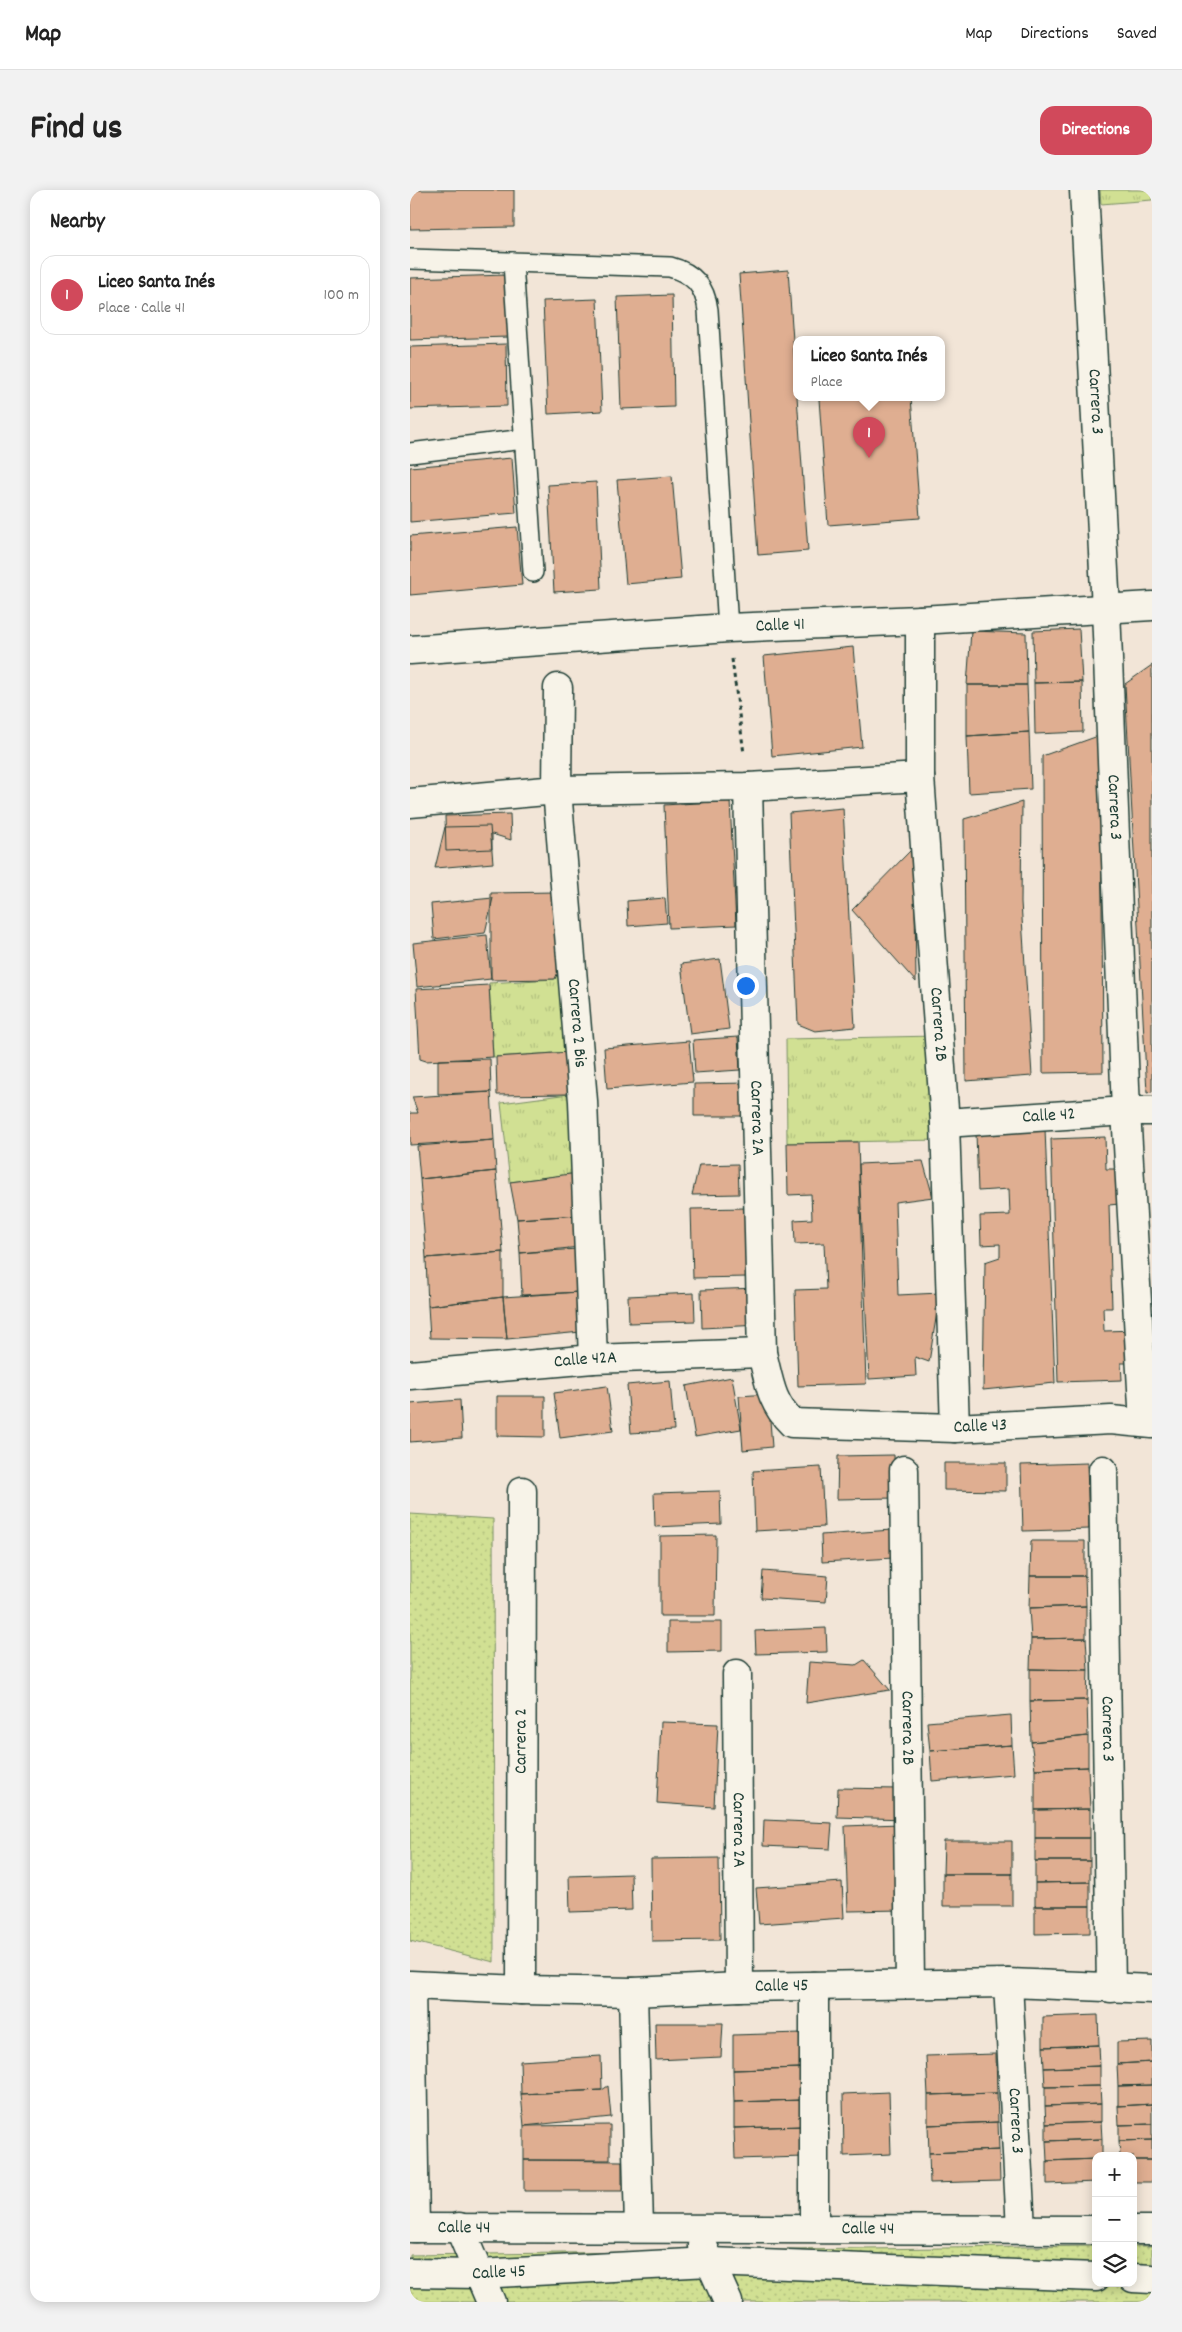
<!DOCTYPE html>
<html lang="en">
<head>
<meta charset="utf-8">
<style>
	:root { --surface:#fff; --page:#f2f2f2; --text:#222; --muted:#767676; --line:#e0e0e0; --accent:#d1495b }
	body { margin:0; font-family:Dekko,sans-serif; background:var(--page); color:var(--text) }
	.controls { position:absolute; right:15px; bottom:15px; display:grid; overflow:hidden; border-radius:10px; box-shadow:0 2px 12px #0003 }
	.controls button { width:45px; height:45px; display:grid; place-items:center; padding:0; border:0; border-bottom:1px solid var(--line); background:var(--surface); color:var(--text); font:25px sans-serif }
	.you { position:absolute; left:335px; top:795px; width:18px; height:18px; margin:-12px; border:4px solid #fff; border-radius:50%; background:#1a73e8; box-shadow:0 0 0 8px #1a73e833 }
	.badge { display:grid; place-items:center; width:32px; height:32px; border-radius:50%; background:var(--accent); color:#fff; font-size:16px; font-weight:700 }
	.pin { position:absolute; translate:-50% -41px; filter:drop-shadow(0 1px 2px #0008) }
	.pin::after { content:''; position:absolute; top:26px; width:18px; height:15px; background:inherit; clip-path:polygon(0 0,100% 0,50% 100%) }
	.popup { position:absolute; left:383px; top:146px; width:152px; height:65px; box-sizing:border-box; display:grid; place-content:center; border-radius:10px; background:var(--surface); filter:drop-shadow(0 1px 4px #0005); font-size:16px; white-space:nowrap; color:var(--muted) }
	.popup b { font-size:19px; color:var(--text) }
	.popup::after { content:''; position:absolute; left:50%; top:100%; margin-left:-10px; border:10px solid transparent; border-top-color:var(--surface) }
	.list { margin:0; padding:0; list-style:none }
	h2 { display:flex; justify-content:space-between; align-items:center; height:65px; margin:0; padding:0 20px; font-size:21px }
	h2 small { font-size:16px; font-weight:400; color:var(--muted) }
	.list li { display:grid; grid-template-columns:32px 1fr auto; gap:15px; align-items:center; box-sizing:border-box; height:80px; margin:0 10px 10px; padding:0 10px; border:1px solid var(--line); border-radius:15px }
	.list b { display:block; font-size:19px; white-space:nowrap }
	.list p { margin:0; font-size:16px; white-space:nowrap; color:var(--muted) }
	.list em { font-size:16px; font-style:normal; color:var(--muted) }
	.icon { flex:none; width:28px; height:28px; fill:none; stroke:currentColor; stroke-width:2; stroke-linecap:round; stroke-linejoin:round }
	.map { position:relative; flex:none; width:742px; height:2112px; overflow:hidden; border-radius:15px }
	header { display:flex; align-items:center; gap:30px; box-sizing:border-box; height:70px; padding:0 25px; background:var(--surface); border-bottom:1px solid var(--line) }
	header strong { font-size:24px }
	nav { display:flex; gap:28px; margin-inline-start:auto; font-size:18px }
	.intro { display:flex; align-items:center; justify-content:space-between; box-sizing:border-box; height:120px; padding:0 30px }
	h1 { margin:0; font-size:35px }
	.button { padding:12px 22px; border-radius:15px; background:var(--accent); color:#fff; font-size:18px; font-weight:700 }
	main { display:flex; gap:30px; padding:0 30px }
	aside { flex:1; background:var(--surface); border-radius:15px; box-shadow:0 2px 12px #0003 }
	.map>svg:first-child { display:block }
	.grass { fill:url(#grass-dots); stroke:#788e64 }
	.park { fill:url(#park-tufts); stroke:#788e64 }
	.building { fill:#dfae91; stroke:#1f3d34 }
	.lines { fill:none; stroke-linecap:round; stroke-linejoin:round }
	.lane-casing { stroke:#1f3d34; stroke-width:22 }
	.street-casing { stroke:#1f3d34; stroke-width:31 }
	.secondary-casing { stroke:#1f3d34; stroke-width:31 }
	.path { stroke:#1f3d34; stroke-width:3; stroke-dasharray:4 4; stroke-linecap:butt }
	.lane { stroke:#f7f3e8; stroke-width:19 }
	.street { stroke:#f7f3e8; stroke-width:28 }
	.secondary { stroke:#f7f3e8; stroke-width:28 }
	.labels { text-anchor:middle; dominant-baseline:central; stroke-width:5; stroke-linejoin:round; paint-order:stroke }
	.street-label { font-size:18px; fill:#1f3d34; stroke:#f7f3e8 }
</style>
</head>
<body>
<header>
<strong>Map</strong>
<nav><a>Map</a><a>Directions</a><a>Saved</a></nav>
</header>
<div class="intro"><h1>Find us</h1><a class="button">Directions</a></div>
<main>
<aside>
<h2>Nearby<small></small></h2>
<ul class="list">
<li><span class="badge">1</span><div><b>Liceo Santa Inés</b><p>Place · Calle 41</p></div><em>100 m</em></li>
</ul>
</aside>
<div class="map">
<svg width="742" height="2112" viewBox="0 0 742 2112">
	<defs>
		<pattern id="grass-dots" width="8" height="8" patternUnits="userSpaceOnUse" patternTransform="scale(1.25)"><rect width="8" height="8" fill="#d1e093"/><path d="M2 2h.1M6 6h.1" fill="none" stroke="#b3c17f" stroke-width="1.8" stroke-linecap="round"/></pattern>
		<pattern id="park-tufts" width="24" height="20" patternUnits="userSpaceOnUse" patternTransform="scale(1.25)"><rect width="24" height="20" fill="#d1e093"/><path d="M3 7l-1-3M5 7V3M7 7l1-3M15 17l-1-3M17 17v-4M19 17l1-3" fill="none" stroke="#b3c17f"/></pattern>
	</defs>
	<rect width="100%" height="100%" fill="#f2e5d7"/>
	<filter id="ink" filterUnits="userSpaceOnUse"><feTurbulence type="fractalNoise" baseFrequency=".02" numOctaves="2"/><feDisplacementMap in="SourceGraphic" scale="10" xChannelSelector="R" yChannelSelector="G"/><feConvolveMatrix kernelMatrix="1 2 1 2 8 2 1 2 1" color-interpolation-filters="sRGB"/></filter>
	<g filter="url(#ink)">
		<path class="grass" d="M0,1324L83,1329L84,1772L0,1751Z
			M686,2056V2093H723V2056H742V2112H0V2065Z"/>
		<path class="park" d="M690,0H742V10L691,14Z
			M151,775L160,862L83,867L79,793L144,789Z
			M527,846L529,950L377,953L376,849Z
			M159,904L168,983L100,992L91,913Z"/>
		<path class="building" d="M0,0H104V37L0,39Z
			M378,80L398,361L348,365L329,84Z
			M97,85L98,147L0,150V88Z
			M262,105L264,217L211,219L207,107Z
			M187,109L192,221L138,224L133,111Z
			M96,154L97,216L0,219V157Z
			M438,207H501L510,328L418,335L409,209Z
			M102,268L106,323L0,332V277Z
			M262,286L271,389L216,394L207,290Z
			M186,292L191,399L144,402L138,295Z
			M107,337L112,395L0,405V346Z
			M669,439L672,492L624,493L623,441Z
			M561,441L616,443L617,495H557Z
			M443,457L452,557L362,566L354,466Z
			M742,475V902L737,903L715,494Z
			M672,492L673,542L625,544L624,493Z
			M557,495H617L619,542L557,546Z
			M619,542L621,599L559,603L557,546Z
			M691,545L693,882L633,883L632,566Z
			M320,611L326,735L259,738L254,615Z
			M612,612L611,712L622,886L556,891L554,629Z
			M433,618L445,837L405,841L388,834L379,623Z
			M100,624L101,650L82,644V659L36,661L35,626Z
			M80,636L83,673L25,678L35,637Z
			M501,660L505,713L506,792L442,720Z
			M146,702L151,775L145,789L81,790V703Z
			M83,708L75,743L24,749L21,714Z
			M255,708L257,733L218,736L217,711Z
			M77,745L81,789L7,797L3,753Z
			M310,769L319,839L280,844L271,774Z
			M79,795L83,867L16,871L10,869L6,799Z
			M328,847L330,880L285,883L283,850Z
			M279,851L283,892L197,899L194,858Z
			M160,862L159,904L87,905L86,867Z
			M80,869L81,902L28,904V870Z
			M337,893V926H284V894Z
			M81,902L84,950L0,955V923H8L2,907Z
			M635,939L645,1193L573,1200L575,1072L590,1067V1054L571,1055L570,1026L600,1025L599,999L568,1001L566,943Z
			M695,947L696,979H707L709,1014L699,1015L702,1118H693L694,1141L727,1140L728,1173H711L712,1190L648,1192L641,949Z
			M84,950L86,981L10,989L7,956Z
			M448,952L456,1194L388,1196L385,1100L416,1099L414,1053L385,1054L384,1030L402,1029L401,1004L378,1005L377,953Z
			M513,971L523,1007L485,1012L488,1105L530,1103L519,1172L505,1167L506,1186L459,1189L449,974Z
			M328,974L329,1004L282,1005L289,975Z
			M86,981L93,1062L16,1068L10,989Z
			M168,983L170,1025L107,1029L100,992Z
			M336,1018L338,1087L283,1088L281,1019Z
			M170,1025V1057L110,1063L107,1029Z
			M167,1059L169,1102L112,1105L110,1063Z
			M93,1062V1107L18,1116L16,1068Z
			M348,1098L349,1135L292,1138L291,1100Z
			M169,1102L171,1142L97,1149L93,1107Z
			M284,1103L285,1131L219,1133L218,1106Z
			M93,1107L97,1149L20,1148L18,1116Z
			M322,1187L331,1239L285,1247L276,1196Z
			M260,1191L264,1240L221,1243L217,1195Z
			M197,1196L203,1241L150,1248L144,1203Z
			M358,1204L362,1257L333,1260L329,1206Z
			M87,1206H135V1247L87,1246Z
			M50,1210L52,1248L0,1252V1214Z
			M484,1265L485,1308L427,1309L428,1266Z
			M534,1273H596V1301L534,1300Z
			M677,1273L679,1339L613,1341L611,1275Z
			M411,1277L414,1337L345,1341L343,1281Z
			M310,1301L311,1334L245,1337L244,1303Z
			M482,1340L484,1368L412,1372L411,1345Z
			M306,1345L305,1426H250V1346Z
			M621,1351H675V1386H620Z
			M353,1381L418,1386L416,1412L351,1408Z
			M620,1386H675L676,1416L619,1418Z
			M676,1416V1448L621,1449L619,1418Z
			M258,1432H312V1461L258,1462Z
			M416,1438L417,1462L346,1464L345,1441Z
			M676,1448L678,1480L620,1479L621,1449Z
			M454,1470L480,1500L396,1513L399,1472L446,1475Z
			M620,1479L678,1480L677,1510L620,1511Z
			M677,1510L678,1546L621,1552L620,1511Z
			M601,1525L602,1555L520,1561L517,1532Z
			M251,1532L308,1534L304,1617L247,1613Z
			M678,1546V1577L625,1579L621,1552Z
			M602,1555L604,1584L522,1591L520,1561Z
			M678,1577L680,1619L625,1620V1579Z
			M428,1598L488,1599L497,1629L427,1627Z
			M680,1619V1648H625V1620Z
			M354,1630L422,1633L420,1659L353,1656Z
			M490,1634L492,1720L438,1721L435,1636Z
			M625,1648H680V1671H625Z
			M534,1651H602V1684H533Z
			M309,1668L310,1750L242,1751L241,1669Z
			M625,1671H680V1692L625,1693Z
			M221,1684L222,1720L160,1722L159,1686Z
			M533,1684H602V1716H533Z
			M432,1692L434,1728L349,1734L346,1698Z
			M680,1692V1716H625V1693Z
			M625,1716H680V1743L625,1744Z
			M688,1825L689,1855L633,1857V1827Z
			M245,1833H313L311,1867L246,1870Z
			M392,1843V1878L323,1880V1845Z
			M742,1851V1872L707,1874V1852Z
			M689,1855L690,1876L634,1878L633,1857Z
			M586,1864L587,1903L518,1905L516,1866Z
			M191,1866L192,1900L111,1904L110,1871Z
			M742,1872V1895L708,1896L707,1874Z
			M690,1876V1896L635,1897L634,1878Z
			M392,1878L393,1910L324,1912L323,1880Z
			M742,1895V1914L708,1916V1896Z
			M198,1896L201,1927L114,1936L111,1904L192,1900Z
			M690,1896L691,1914L635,1916V1897Z
			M479,1902L481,1964L434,1966L433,1904Z
			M587,1903L588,1932L518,1935V1905Z
			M393,1910L394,1936L324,1938V1912Z
			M691,1914V1932L636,1934L635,1916Z
			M742,1914V1934L709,1935L708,1916Z
			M588,1932L589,1960L519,1963L518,1935Z
			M691,1932L692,1949L636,1951V1934Z
			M742,1934V1950L709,1951V1935Z
			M200,1935V1970H114V1936Z
			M394,1936V1967L325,1969L324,1938Z
			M692,1949V1966H686V1969L637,1971L636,1951Z
			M742,1950V1970H723V1966H710L709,1951Z
			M589,1960L590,1991L520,1993L519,1963Z
			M686,1969V1992L637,1994V1971Z
			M114,1970L212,1971V2001H114Z
			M723,1970H742V1992H723Z"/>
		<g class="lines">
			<g class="lane-casing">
				<path id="lane" d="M0,69L260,77C283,83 295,96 298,120L318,438
					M103,72L123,382
					M0,263L114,249"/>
			</g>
			<g class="street-casing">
				<g id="street">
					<path id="s1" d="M674,0L696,419L716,921L734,1233"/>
					<path id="s2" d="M510,430V587L535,933L545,1238"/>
					<path id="s3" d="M148,498L147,600L173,911L183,1169"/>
					<path id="s4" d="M338,597L352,1163C359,1191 361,1213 382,1233L545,1238L701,1230L742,1234"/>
					<path d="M0,613L147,600L338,597L510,587"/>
					<path id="s5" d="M535,933L716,921H742"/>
					<path id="s6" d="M0,1185L183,1169L352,1163"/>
					<path id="s7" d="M494,1280L500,1794"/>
					<path id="s8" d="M693,1280L701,1798"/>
					<path id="s9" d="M327,1484L329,1797"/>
					<path id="s10" d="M598,1793L611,2039"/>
					<path id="s11" d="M0,1795L111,1800L223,1802L329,1797L598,1793L742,1799"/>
					<path d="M1,1796L5,2038"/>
					<path d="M404,1796V2038"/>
					<path id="s12" d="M111,1800L112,1301"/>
					<path d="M223,1802L229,2038"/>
					<path d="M49,2037L81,2112"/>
					<path id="s13" d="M0,2038L686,2040"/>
					<path d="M723,2040H742"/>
					<path d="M293,2056L318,2112"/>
					<path id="s14" d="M0,2083L69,2084L300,2072L686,2087"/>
					<path d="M723,2088L742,2089"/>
				</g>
			</g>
			<g class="secondary-casing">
				<g id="secondary">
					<path id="s15" d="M0,460L318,438L510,430L742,416"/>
				</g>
			</g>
			<path class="path" d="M322,469L334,564"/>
			<use href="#lane" class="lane"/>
			<use href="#street" class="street"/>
			<use href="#secondary" class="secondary"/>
		</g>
	</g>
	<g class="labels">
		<g class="street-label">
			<text stroke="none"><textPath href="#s1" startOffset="212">Carrera 3</textPath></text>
			<text stroke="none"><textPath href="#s15" startOffset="371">Calle 41</textPath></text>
			<text stroke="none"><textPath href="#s1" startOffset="618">Carrera 3</textPath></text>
			<text stroke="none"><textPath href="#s3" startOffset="336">Carrera 2 Bis</textPath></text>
			<text stroke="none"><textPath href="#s2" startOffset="405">Carrera 2B</textPath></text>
			<text stroke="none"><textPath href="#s5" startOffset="104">Calle 42</textPath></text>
			<text stroke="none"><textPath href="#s4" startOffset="331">Carrera 2A</textPath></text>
			<text stroke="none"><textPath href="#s6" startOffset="176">Calle 42A</textPath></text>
			<text stroke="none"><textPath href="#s4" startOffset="832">Calle 43</textPath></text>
			<text stroke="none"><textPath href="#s7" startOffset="258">Carrera 2B</textPath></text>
			<text stroke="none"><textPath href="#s8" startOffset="259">Carrera 3</textPath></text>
			<text stroke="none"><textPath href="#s12" startOffset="249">Carrera 2</textPath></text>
			<text stroke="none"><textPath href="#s9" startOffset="156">Carrera 2A</textPath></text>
			<text stroke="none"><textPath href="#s11" startOffset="372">Calle 45</textPath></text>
			<text stroke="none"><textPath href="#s10" startOffset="138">Carrera 3</textPath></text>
			<text stroke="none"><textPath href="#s13" startOffset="54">Calle 44</textPath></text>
			<text stroke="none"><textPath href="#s13" startOffset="458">Calle 44</textPath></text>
			<text stroke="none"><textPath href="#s14" startOffset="89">Calle 45</textPath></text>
		</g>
	</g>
</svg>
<div class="controls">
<button>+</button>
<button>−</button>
<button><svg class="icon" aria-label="layers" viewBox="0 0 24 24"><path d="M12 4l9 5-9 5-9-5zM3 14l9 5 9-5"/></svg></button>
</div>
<div class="you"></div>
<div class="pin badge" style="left:459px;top:268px">1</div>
<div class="popup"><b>Liceo Santa Inés</b>Place</div>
</div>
</main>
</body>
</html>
